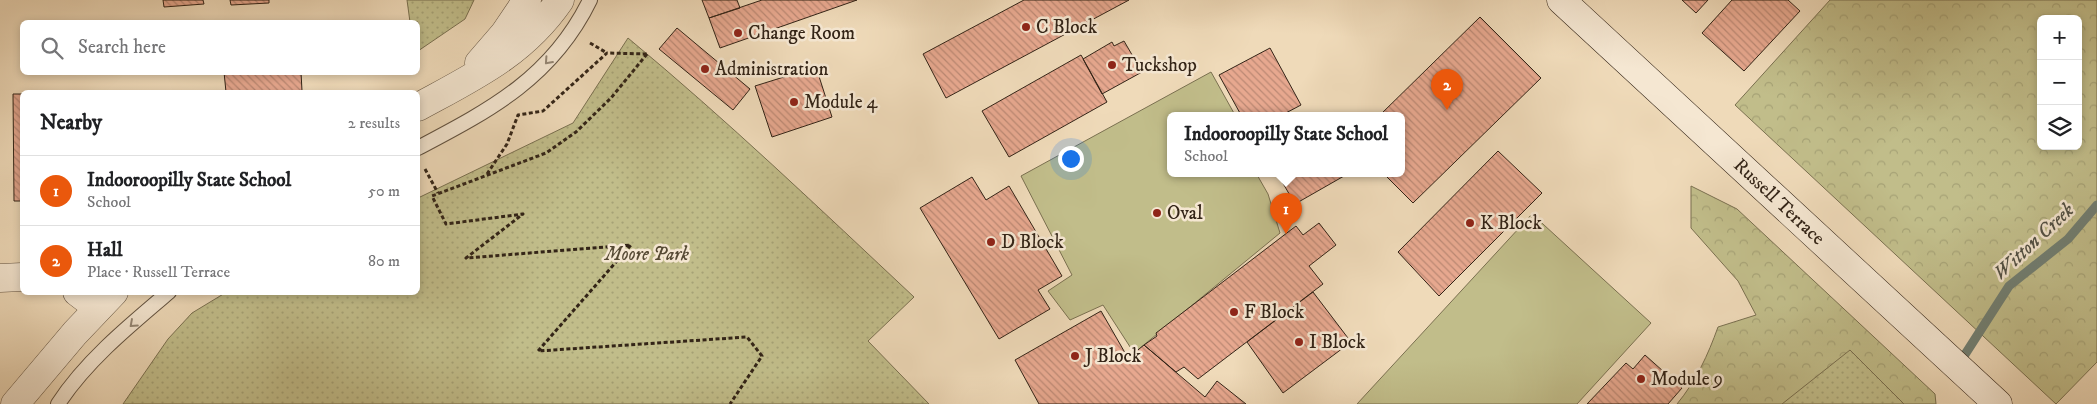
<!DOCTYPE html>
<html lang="en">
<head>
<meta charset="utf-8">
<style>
	:root { --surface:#fff; --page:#f6f6f6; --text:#202124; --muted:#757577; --line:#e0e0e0; --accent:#ea580c }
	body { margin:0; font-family:"IM FELL DW Pica",serif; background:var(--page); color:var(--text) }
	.controls { position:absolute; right:15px; top:15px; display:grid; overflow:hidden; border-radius:8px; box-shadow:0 2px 8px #0003 }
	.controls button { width:45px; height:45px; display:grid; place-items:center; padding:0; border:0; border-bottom:1px solid var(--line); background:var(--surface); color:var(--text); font:25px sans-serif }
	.you { position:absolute; left:1070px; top:158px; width:18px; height:18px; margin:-12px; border:4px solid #fff; border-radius:50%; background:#1a73e8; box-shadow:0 0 0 8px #1a73e833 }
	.badge { display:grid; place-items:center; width:32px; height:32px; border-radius:50%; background:var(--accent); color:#fff; font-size:16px; font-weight:700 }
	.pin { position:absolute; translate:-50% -41px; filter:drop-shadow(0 1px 2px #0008) }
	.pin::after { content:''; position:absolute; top:26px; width:18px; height:15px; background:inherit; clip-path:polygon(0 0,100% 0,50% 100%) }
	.popup { position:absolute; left:1167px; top:112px; width:238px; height:65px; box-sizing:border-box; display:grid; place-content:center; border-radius:8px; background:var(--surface); filter:drop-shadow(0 1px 4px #0005); font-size:16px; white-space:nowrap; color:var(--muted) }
	.popup b { font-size:19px; color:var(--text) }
	.popup::after { content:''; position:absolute; left:50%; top:100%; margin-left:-10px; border:10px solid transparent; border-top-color:var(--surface) }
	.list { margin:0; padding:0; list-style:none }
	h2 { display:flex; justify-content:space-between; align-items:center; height:65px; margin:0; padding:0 20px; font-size:21px }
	h2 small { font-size:16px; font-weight:400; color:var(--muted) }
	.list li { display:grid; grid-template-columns:32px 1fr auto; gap:15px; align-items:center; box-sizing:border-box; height:70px; padding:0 20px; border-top:1px solid var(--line) }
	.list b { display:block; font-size:19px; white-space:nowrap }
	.list p { margin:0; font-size:16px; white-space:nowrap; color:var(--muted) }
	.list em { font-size:16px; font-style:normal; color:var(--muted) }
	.icon { flex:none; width:28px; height:28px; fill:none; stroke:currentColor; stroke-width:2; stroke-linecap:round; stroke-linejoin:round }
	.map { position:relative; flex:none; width:2097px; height:404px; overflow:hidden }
	.search { position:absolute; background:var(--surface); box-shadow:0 2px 8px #0003; left:20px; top:20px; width:400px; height:55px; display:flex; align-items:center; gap:12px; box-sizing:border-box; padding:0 18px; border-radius:8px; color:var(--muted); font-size:19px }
	.panel { position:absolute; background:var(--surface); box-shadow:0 2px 8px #0003; left:20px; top:90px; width:400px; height:205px; border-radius:8px }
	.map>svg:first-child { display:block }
	.grass { fill:#c1bd8a; stroke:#7a7050 }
	.forest { fill:url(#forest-crowns); stroke:#7a7050; fill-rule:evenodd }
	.park { fill:url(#park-dots); stroke:#7a7050 }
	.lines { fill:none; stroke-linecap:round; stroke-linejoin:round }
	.stream { stroke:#717f73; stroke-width:9 }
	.building { fill:url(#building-back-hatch); stroke:#332417 }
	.service-casing { stroke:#625240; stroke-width:16 }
	.minor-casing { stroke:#625240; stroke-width:29 }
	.tertiary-casing { stroke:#625240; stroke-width:29 }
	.secondary-casing { stroke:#332417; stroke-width:29 }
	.path { stroke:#332417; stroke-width:3; stroke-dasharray:4 2.5; stroke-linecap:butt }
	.service { stroke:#f5e7d2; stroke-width:14 }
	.minor { stroke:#f5e7d2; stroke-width:28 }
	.tertiary { stroke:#f5e7d2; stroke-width:28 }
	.secondary { stroke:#f5e7d2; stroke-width:28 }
	.oneway { stroke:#948674 }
	.poi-dot { fill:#8f2418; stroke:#f5e7d2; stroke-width:2 }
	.labels { text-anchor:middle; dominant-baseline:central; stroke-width:5; stroke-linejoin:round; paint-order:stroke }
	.poi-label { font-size:19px; fill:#332417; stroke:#f5e7d2; text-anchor:start }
	.street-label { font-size:19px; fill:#332417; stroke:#f5e7d2 }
	.park-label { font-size:19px; font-style:italic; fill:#564a34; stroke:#f5e7d2 }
	.water-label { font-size:20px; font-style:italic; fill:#525145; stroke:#f5e7d2 }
</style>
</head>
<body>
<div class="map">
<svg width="2097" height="404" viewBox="0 0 2097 404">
	<defs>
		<pattern id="forest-crowns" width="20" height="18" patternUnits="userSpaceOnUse" patternTransform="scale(1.25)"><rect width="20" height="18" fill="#c1bd8a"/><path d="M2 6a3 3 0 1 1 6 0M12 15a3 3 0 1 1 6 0" fill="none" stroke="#a6a276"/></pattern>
		<pattern id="park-dots" width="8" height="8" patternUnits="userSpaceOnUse" patternTransform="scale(1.25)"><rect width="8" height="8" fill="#c1bd8a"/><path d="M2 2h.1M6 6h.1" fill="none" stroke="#a6a276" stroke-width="1.8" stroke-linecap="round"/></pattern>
		<pattern id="building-back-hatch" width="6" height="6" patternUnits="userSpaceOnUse" patternTransform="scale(1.25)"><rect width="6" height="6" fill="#e7a88f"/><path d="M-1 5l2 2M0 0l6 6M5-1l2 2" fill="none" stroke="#bc8974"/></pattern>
	</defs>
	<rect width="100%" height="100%" fill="#efdab9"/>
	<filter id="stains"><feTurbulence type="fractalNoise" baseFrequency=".004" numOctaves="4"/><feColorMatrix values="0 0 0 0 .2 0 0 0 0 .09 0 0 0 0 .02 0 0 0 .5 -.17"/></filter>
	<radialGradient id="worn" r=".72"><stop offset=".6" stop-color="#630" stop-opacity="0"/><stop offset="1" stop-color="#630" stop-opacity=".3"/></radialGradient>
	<path class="grass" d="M1211,72L1235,115H1171V173H1256L1268,194L1280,233L1134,353L1103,305L1070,320L1048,291L1072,275L1021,176Z
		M1532,214L1651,323L1577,404H1357Z"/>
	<path class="forest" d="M1830,0H2097V362L2056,404L1735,105ZM2041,19H2078V146H2041Z
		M1691,186L1737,209L1935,394L1936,404H1677C1696,381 1708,355 1718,327L1756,315L1738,281L1691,228Z"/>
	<path class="park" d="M407,0H474L465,19L418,51V22H410Z
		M628,38C727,120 820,209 914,297L868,341L929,404H123L168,339L192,313L225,293L418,292V198L573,123Z
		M1850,350L1904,404H1782Z"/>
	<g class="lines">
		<path class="stream" d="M1964,356L2009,286L2068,239L2097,205"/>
	</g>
	<path class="building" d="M163,0H203L204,4L164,7Z
		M230,0H269V3L231,5Z
		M702,0H737L740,8L709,18Z
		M762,0H857L720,48L709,18Z
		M1024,0H1129L946,98L923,54Z
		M1682,0H1708L1696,13Z
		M1732,0H1788L1800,11L1744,71L1702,33Z
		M1480,17L1541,78L1413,203L1383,173H1401V115H1380Z
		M677,28L750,89L733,110L659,49Z
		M1124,41L1142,72L1102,94L1083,59L1112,42L1114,46Z
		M1270,48L1301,105L1282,115H1241L1219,75Z
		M1081,55L1107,102L1009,157L982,111Z
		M816,67L832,117L772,137L755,86Z
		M224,72H301L302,91L226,92Z
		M13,94H22V201H14Z
		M1498,151L1542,193L1439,296L1398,252Z
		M1277,173H1342L1344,176L1295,204Z
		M972,177L986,200L1009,186L1062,276L1038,290L1050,309L999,339L920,208Z
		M1319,223L1336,245L1309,266L1323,284L1198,379L1184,367L1176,372L1144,345L1157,336L1156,333L1296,226L1303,235Z
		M1313,292L1351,342L1283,393L1247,342Z
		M1101,311L1128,358L1144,345L1205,397L1217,381L1246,404H1039L1015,360Z
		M1645,355L1682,388L1668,404H1587L1626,363L1633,369Z"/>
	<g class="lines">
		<g class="service-casing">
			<path id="service" d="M418,148C490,110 552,78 590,0
				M58,404C86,361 130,325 169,292"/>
		</g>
		<g class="minor-casing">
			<path id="minor" d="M0,278L22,277
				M77,292L98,308"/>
		</g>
		<g class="tertiary-casing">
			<path id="tertiary" d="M479,63L504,34L527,0
				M418,107C473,77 523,54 560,0
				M15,404L75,333L114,292"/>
		</g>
		<g class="secondary-casing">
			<path id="secondary" d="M1561,0L1998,404"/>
		</g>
		<path class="path" d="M590,43L607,53
			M647,54L611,98L576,132L546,153L432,196L446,224L523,214L466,258L631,245L538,351L747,337L762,356L730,404
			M425,169L438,193
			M487,174L507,144L518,115L543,111L607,53L647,54"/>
		<use href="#service" class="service"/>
		<use href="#minor" class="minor"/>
		<use href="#tertiary" class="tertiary"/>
		<use href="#secondary" class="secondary"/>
	</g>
	<defs><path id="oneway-chevron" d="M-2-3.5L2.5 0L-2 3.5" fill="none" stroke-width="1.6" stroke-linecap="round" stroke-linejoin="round" transform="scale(1.25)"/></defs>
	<g class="oneway">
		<use href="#oneway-chevron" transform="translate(548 61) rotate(132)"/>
		<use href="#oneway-chevron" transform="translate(133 324) rotate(138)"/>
	</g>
	<g class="poi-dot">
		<circle cx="1026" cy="27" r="5"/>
		<circle cx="738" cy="33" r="5"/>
		<circle cx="1112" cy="65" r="5"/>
		<circle cx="705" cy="69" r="5"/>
		<circle cx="794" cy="102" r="5"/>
		<circle cx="1157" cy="213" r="5"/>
		<circle cx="1470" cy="223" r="5"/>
		<circle cx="991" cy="242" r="5"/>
		<circle cx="1234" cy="312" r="5"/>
		<circle cx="1299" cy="342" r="5"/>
		<circle cx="1075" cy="356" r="5"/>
		<circle cx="1641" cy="379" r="5"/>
	</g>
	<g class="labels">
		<g class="poi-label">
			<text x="1036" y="27">C Block</text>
			<text x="748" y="33">Change Room</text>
			<text x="1122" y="65">Tuckshop</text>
			<text x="715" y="69">Administration</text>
			<text x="804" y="102">Module 4</text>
			<text x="1167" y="213">Oval</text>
			<text x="1480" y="223">K Block</text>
			<text x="1001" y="242">D Block</text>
			<text x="1244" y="312">F Block</text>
			<text x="1309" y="342">I Block</text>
			<text x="1085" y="356">J Block</text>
			<text x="1651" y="379">Module 9</text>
		</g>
		<g class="street-label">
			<text transform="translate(1779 202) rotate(43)">Russell Terrace</text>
		</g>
		<g class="park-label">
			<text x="647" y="254">Moore Park</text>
		</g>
		<g class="water-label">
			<text transform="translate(2034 242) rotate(-43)">Witton Creek</text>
		</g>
	</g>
	<rect width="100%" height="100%" filter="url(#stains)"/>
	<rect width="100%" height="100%" fill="url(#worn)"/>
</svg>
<div class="controls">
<button>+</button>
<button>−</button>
<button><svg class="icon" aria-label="layers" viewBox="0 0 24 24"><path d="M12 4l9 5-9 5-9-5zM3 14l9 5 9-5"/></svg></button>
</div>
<div class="you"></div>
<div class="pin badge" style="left:1286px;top:234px">1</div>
<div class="popup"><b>Indooroopilly State School</b>School</div>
<div class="pin badge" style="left:1447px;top:110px">2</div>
<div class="search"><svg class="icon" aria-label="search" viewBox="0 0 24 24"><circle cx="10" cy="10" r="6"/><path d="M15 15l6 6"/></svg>Search here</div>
<section class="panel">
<h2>Nearby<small>2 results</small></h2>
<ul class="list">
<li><span class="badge">1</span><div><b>Indooroopilly State School</b><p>School</p></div><em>50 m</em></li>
<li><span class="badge">2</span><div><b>Hall</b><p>Place · Russell Terrace</p></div><em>80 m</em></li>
</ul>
</section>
</div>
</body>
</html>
